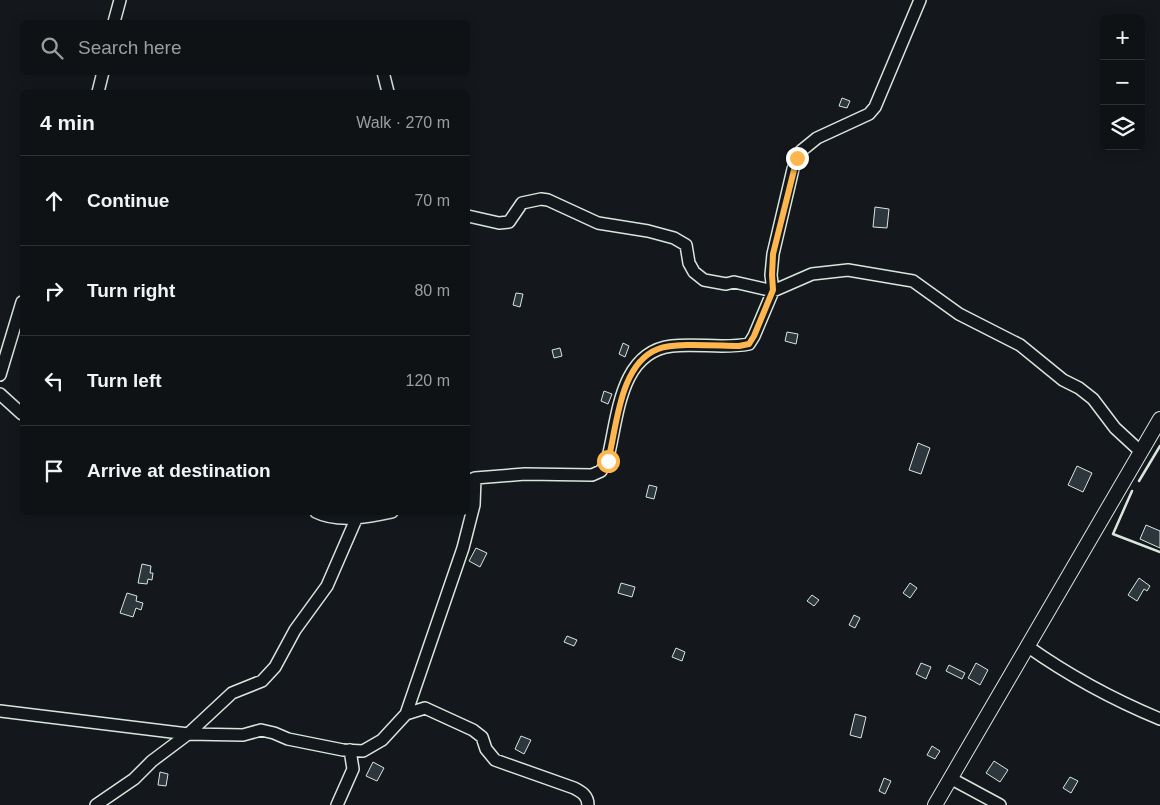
<!DOCTYPE html>
<html lang="en">
<head>
<meta charset="utf-8">
<style>
	:root { --surface:#0f1215; --page:#181b1e; --text:#f1f3f6; --muted:#9b9ea0; --line:#2f3234 }
	body { margin:0; font-family:Arial,sans-serif; background:var(--page); color:var(--text) }
	.controls { position:absolute; right:15px; top:15px; display:grid; overflow:hidden; border-radius:8px; box-shadow:0 2px 12px #0003 }
	.controls button { width:45px; height:45px; display:grid; place-items:center; padding:0; border:0; border-bottom:1px solid var(--line); background:var(--surface); color:var(--text); font:25px sans-serif }
	.stop { position:absolute; width:15px; height:15px; margin:-11px; border:4px solid #ffb74d; border-radius:50%; background:#fff }
	.stop.end { background:#ffb74d; border-color:#fff; box-shadow:0 1px 5px #0008 }
	.list { margin:0; padding:0; list-style:none }
	h2 { display:flex; justify-content:space-between; align-items:center; height:65px; margin:0; padding:0 20px; font-size:21px }
	h2 small { font-size:16px; font-weight:400; color:var(--muted) }
	.list li { display:grid; grid-template-columns:32px 1fr auto; gap:15px; align-items:center; box-sizing:border-box; height:90px; padding:0 20px; border-top:1px solid var(--line) }
	.list b { display:block; font-size:19px; white-space:nowrap }
	.list em { font-size:16px; font-style:normal; color:var(--muted) }
	.icon { flex:none; width:28px; height:28px; fill:none; stroke:currentColor; stroke-width:2; stroke-linecap:round; stroke-linejoin:round }
	.map { position:relative; flex:none; width:1160px; height:805px; overflow:hidden }
	.search { position:absolute; background:var(--surface); box-shadow:0 2px 12px #0003; left:20px; top:20px; width:450px; height:55px; display:flex; align-items:center; gap:12px; box-sizing:border-box; padding:0 18px; border-radius:8px; color:var(--muted); font-size:19px }
	.panel { position:absolute; background:var(--surface); box-shadow:0 2px 12px #0003; left:20px; top:90px; width:450px; height:425px; border-radius:8px }
	.map>svg:first-child { display:block }
	.building { fill:#2c363c; stroke:#d8e6dc }
	.lines { fill:none; stroke-linecap:round; stroke-linejoin:round }
	.minor-casing { stroke:#d8e6dc; stroke-width:14 }
	.major-casing { stroke:#d8e6dc; stroke-width:16 }
	.minor { stroke:#14181c; stroke-width:11 }
	.major { stroke:#14181c; stroke-width:14 }
	.wall { stroke:#d8e6dc; stroke-width:2.5 }
	.route { stroke:#ffb74d; stroke-width:6 }
</style>
</head>
<body>
<div class="map">
<svg width="1160" height="805" viewBox="0 0 1160 805">
	<rect width="100%" height="100%" fill="#14181c"/>
	<path class="building" d="M842,98L850,101L847,108L839,106Z
		M875,207L889,209L887,228L873,227Z
		M516,293L523,294L520,307L513,305Z
		M787,332L798,334L796,344L785,341Z
		M623,343L629,346L625,357L619,354Z
		M560,348L562,356L554,358L552,350Z
		M604,391L612,394L608,404L601,401Z
		M918,443L930,448L921,474L909,470Z
		M1077,466L1092,473L1083,492L1068,485Z
		M649,485L657,487L654,499L646,497Z
		M1146,525L1160,531V548L1140,539Z
		M476,548L487,553L480,567L469,561Z
		M142,564L151,566L150,573H153L152,580L148,579L147,584L138,583Z
		M1139,578L1150,586L1147,591L1144,589L1137,601L1128,595Z
		M621,583L635,587L632,597L618,593Z
		M910,583L917,588L910,598L903,593Z
		M127,593L137,596L136,601L143,603L141,610L136,608L133,617L120,613Z
		M812,595L819,600L814,606L807,601Z
		M854,615L860,618L855,628L849,625Z
		M567,636L577,640L574,646L564,642Z
		M676,648L685,652L682,661L672,657Z
		M921,663L931,667L926,679L916,674Z
		M976,663L988,670L980,685L968,678Z
		M949,665L965,673L962,679L946,671Z
		M855,714L866,717L861,738L850,735Z
		M521,736L531,740L524,754L515,749Z
		M932,746L940,751L935,759L927,755Z
		M994,761L1008,770L1000,782L986,773Z
		M373,762L384,768L377,781L366,776Z
		M160,772L168,774L166,786L158,785Z
		M1070,777L1078,781L1071,793L1063,788Z
		M884,778L891,781L885,794L879,791Z"/>
	<g class="lines">
		<g class="minor-casing">
			<path id="minor" d="M114,22L120,0
				M383,72L388,92
				M98,92L103,72
				M468,216L499,223L509,222L522,203L541,199L548,200L598,223L648,231L674,238L686,245L689,263L694,272L704,280L726,284L734,282L773,291L812,274L848,270L913,281L959,314L1020,345L1063,380L1079,388L1093,399L1115,428L1141,452
				M0,375L22,302
				M0,394L22,414
				M468,481L475,478L525,474L592,475L601,471L607,461C618,421 618,352 672,346C697,343 723,349 749,344L754,336L773,291L771,275L773,254L793,169L801,151L817,138L869,114L875,107L920,0
				M316,512C338,523 369,517 392,512
				M1027,646C1068,675 1114,700 1160,719
				M0,711L188,734L243,735L261,730L274,733L288,739L343,750L363,751L382,740L406,714L463,548L474,505L475,478
				M406,714L425,708L473,730L482,737L486,749L495,760L574,788C582,792 588,796 588,805
				M950,778L1000,805
				M96,805L134,779L152,761L188,734L232,693L262,681L275,667L295,630L327,586L357,517
				M337,805L353,769L350,750"/>
		</g>
		<g class="major-casing">
			<path id="major" d="M935,805L1160,419"/>
		</g>
		<use href="#minor" class="minor"/>
		<use href="#major" class="major"/>
		<path class="wall" d="M1139,481L1160,446
			M1132,491L1113,534L1160,552"/>
	</g>
	<g class="lines">
		<path class="route" d="M608,461C617,427 619,364 658,349C675,342 719,346 739,346L749,344L754,336L773,290L772,275L773,254L797,158"/>
	</g>
</svg>
<div class="controls">
<button>+</button>
<button>−</button>
<button><svg class="icon" aria-label="layers" viewBox="0 0 24 24"><path d="M12 4l9 5-9 5-9-5zM3 14l9 5 9-5"/></svg></button>
</div>
<div class="stop" style="left:608px;top:461px"></div>
<div class="stop end" style="left:797px;top:158px"></div>
<div class="search"><svg class="icon" aria-label="search" viewBox="0 0 24 24"><circle cx="10" cy="10" r="6"/><path d="M15 15l6 6"/></svg>Search here</div>
<section class="panel">
<h2>4 min<small>Walk · 270 m</small></h2>
<ul class="list">
<li><svg class="icon" aria-label="ahead" viewBox="0 0 24 24"><path d="M12 20V5M6 11l6-6 6 6"/></svg><div><b>Continue</b></div><em>70 m</em></li>
<li><svg class="icon" aria-label="right" viewBox="0 0 24 24"><path d="M7 20v-9h11M14 6l5 5-5 5"/></svg><div><b>Turn right</b></div><em>80 m</em></li>
<li><svg class="icon" aria-label="left" viewBox="0 0 24 24"><path d="M17 20v-9H6M10 6l-5 5 5 5"/></svg><div><b>Turn left</b></div><em>120 m</em></li>
<li><svg class="icon" aria-label="arrive" viewBox="0 0 24 24"><path d="M6 21V4h12l-3 4 3 4H6"/></svg><div><b>Arrive at destination</b></div></li>
</ul>
</section>
</div>
</body>
</html>
